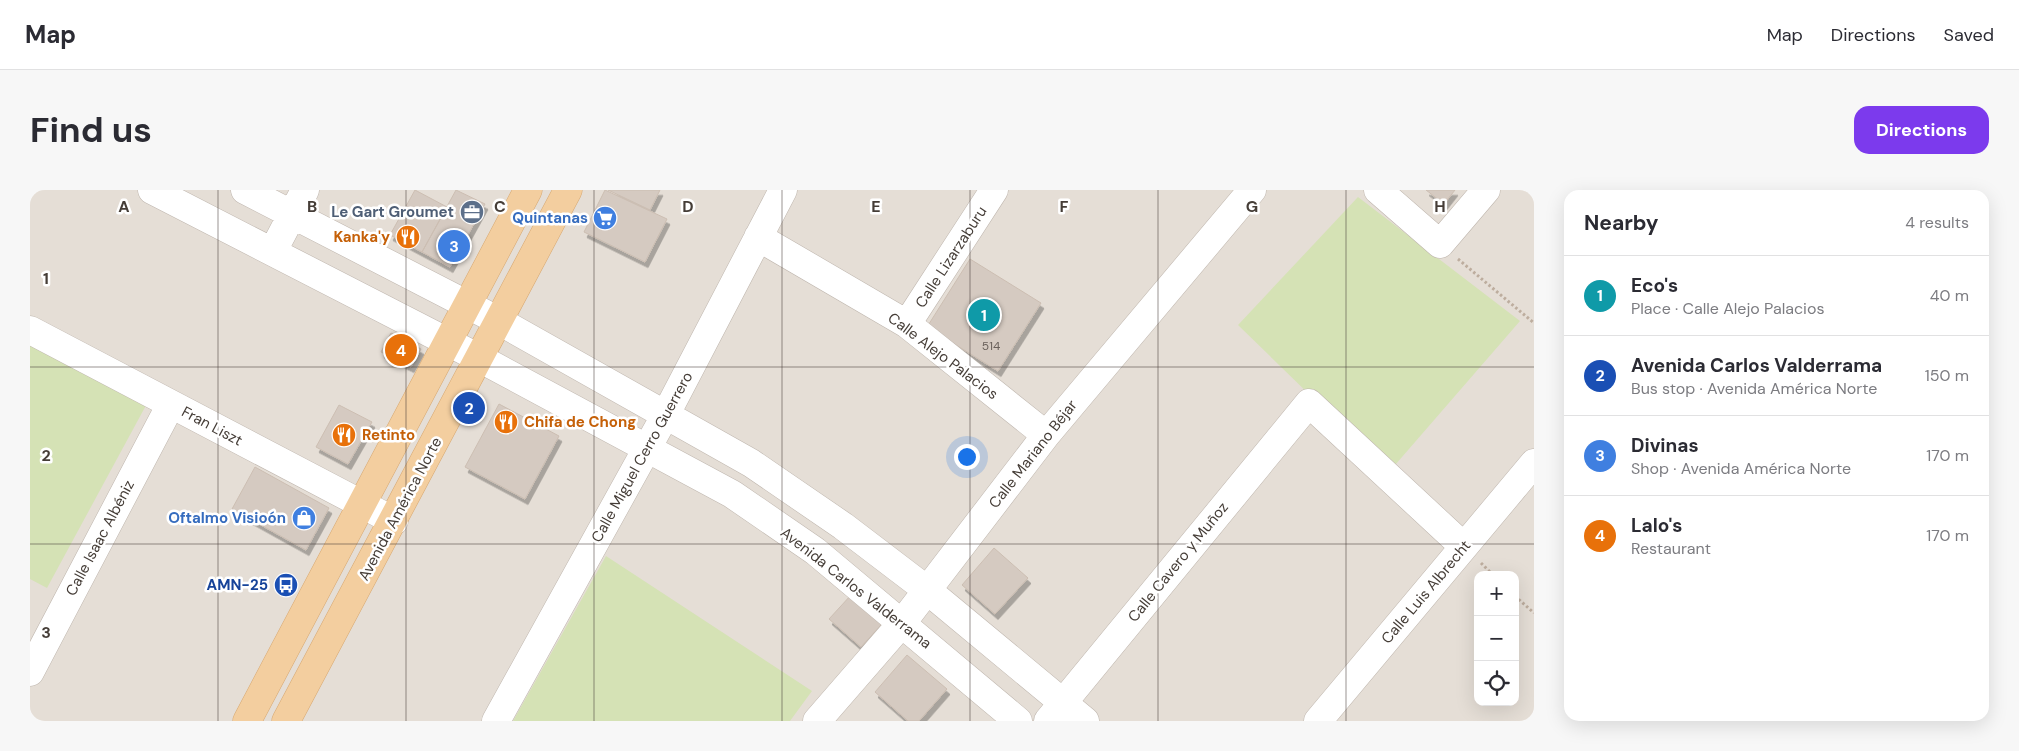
<!DOCTYPE html>
<html lang="en">
<head>
<meta charset="utf-8">
<style>
	:root { --surface:#fff; --page:#f7f7f7; --text:#2b2b33; --muted:#7c7c81; --line:#e1e1e2; --accent:#7c3aed }
	body { margin:0; font-family:"DM Sans",sans-serif; background:var(--page); color:var(--text) }
	.controls { position:absolute; right:15px; bottom:15px; display:grid; overflow:hidden; border-radius:10px; box-shadow:0 5px 20px #0002 }
	.controls button { width:45px; height:45px; display:grid; place-items:center; padding:0; border:0; border-bottom:1px solid var(--line); background:var(--surface); color:var(--text); font:25px sans-serif }
	.you { position:absolute; left:936px; top:266px; width:18px; height:18px; margin:-12px; border:4px solid #fff; border-radius:50%; background:#1a73e8; box-shadow:0 0 0 8px #1a73e833 }
	.badge { display:grid; place-items:center; width:32px; height:32px; border-radius:50%; background:var(--accent); color:#fff; font-size:16px; font-weight:700 }
	.pin { position:absolute; translate:-50% -50%; border:2px solid #fff; box-shadow:0 1px 5px #0006 }
	.list { margin:0; padding:0; list-style:none }
	h2 { display:flex; justify-content:space-between; align-items:center; height:65px; margin:0; padding:0 20px; font-size:21px }
	h2 small { font-size:16px; font-weight:400; color:var(--muted) }
	.list li { display:grid; grid-template-columns:32px 1fr auto; gap:15px; align-items:center; box-sizing:border-box; height:80px; padding:0 20px; border-top:1px solid var(--line) }
	.list b { display:block; font-size:19px; white-space:nowrap }
	.list p { margin:0; font-size:16px; white-space:nowrap; color:var(--muted) }
	.list em { font-size:16px; font-style:normal; color:var(--muted) }
	.icon { flex:none; width:28px; height:28px; fill:none; stroke:currentColor; stroke-width:2; stroke-linecap:round; stroke-linejoin:round }
	.map { position:relative; flex:none; width:1504px; height:531px; overflow:hidden; border-radius:15px }
	header { display:flex; align-items:center; gap:30px; box-sizing:border-box; height:70px; padding:0 25px; background:var(--surface); border-bottom:1px solid var(--line) }
	header strong { font-size:24px }
	nav { display:flex; gap:28px; margin-inline-start:auto; font-size:18px }
	.intro { display:flex; align-items:center; justify-content:space-between; box-sizing:border-box; height:120px; padding:0 30px }
	h1 { margin:0; font-size:35px }
	.button { padding:12px 22px; border-radius:15px; background:var(--accent); color:#fff; font-size:18px; font-weight:700 }
	main { display:flex; gap:30px; padding:0 30px }
	aside { flex:1; background:var(--surface); border-radius:15px; box-shadow:0 5px 20px #0002 }
	.map>svg:first-child { display:block }
	.residential { fill:#e5ded6; fill-rule:evenodd }
	.green { fill:#d5e2b5 }
	.building { fill:#d5cac1; stroke:#ccbeb2; filter:url(#shadow) }
	.lines { fill:none; stroke-linecap:round; stroke-linejoin:round }
	.minor-casing { stroke:#bfb6ae; stroke-width:29 }
	.major-casing { stroke:#d7a871; stroke-width:29 }
	.path { stroke:#bdad9e; stroke-width:3; stroke-dasharray:2.5 2.5; stroke-linecap:butt }
	.minor { stroke:#fff; stroke-width:28 }
	.major { stroke:#f3ce9f; stroke-width:28 }
	.grid { fill:none; stroke:#453d37; stroke-width:1; stroke-opacity:0.55 }
	.labels { text-anchor:middle; dominant-baseline:central; stroke-width:5; stroke-linejoin:round; paint-order:stroke }
	.number-label { font-size:12px; fill:#69605a }
	.service-label { font-size:15px; font-weight:bold; fill:#4e5e75; stroke:#fff; text-anchor:end }
	.shop-label { font-size:15px; font-weight:bold; fill:#366cbe; stroke:#fff; text-anchor:end }
	.food-label { font-size:15px; font-weight:bold; fill:#c56008; stroke:#fff; text-anchor:start }
	.street-label { font-size:15px; fill:#453d37; stroke:#fff }
	.transit-label { font-size:15px; font-weight:bold; fill:#164399; stroke:#fff; text-anchor:end }
	.grid-label { font-size:16px; text-anchor:middle; font-weight:bold; fill:#453d37; stroke:#fff; stroke-width:5; stroke-linejoin:round; paint-order:stroke }
</style>
</head>
<body>
<header>
<strong>Map</strong>
<nav><a>Map</a><a>Directions</a><a>Saved</a></nav>
</header>
<div class="intro"><h1>Find us</h1><a class="button">Directions</a></div>
<main>
<div class="map">
<svg width="1504" height="531" viewBox="0 0 1504 531">
	<defs>
		<filter id="shadow"><feDropShadow dx="3" dy="5.5" stdDeviation="0" flood-color="#0004"/></filter>
	</defs>
	<rect width="100%" height="100%" fill="#f2ede8"/>
	<path class="residential" d="M0,0H1504V531H0ZM1448,385H1485V512H1448Z"/>
	<path class="green" d="M1328,7L1490,131L1359,282L1208,135Z
		M0,147L120,208L17,398L0,389Z
		M576,366L782,501L760,531H483Z"/>
	<path class="building" d="M385,0L417,17L392,62L360,45Z
		M426,0L455,14L420,77L392,62Z
		M575,0L637,29L615,72L554,42Z
		M578,0H630L620,20Z
		M1396,0H1425L1414,14Z
		M940,69L1011,113L968,181L897,137Z
		M361,143L391,159L381,177L351,162Z
		M469,214L529,246L495,309L435,277Z
		M309,215L342,232L318,274L286,257Z
		M225,277L299,318L276,360L202,319Z
		M964,358L998,388L965,424L932,395Z
		M821,405L852,434L831,457L799,429Z
		M877,465L917,499L889,531H878L845,502Z"/>
	<g class="lines">
		<g class="minor-casing">
			<path id="minor" d="M122,0L449,168L702,304L785,361L988,531
				M215,0L469,131L721,273L813,336L897,400L1055,531
				M1348,0L1410,54L1456,0
				M728,47L877,134L1016,245
				M243,61L275,0
				M877,134L964,0
				M0,140L364,331
				M0,482L141,214
				M466,531L636,224L753,0
				M787,531L872,433L1016,245L1222,0
				M1018,531L1279,213L1433,356
				M1288,531L1504,273"/>
		</g>
		<g class="major-casing">
			<path id="major" d="M217,531L498,0
				M256,531L538,0"/>
		</g>
		<path class="path" d="M1428,69L1504,133
			M1451,373L1463,385
			M1485,406L1504,423"/>
		<use href="#minor" class="minor"/>
		<use href="#major" class="major"/>
	</g>
	<path class="grid" d="M188,0V531M376,0V531M564,0V531M752,0V531M940,0V531M1128,0V531M1316,0V531M0,177H1504M0,354H1504"/>
	<defs>
		<g id="office-disc" transform="scale(1.25)"><circle r="9.5" fill="#5c6f8a" stroke="#fff"/><path d="M-6-3h4V-5.5h4V-3h4V5H-6ZM-1-4.5V-3h2v-1.5ZM-6 0V1H6V0Z" fill="#fff"/></g>
		<g id="supermarket-disc" transform="scale(1.25)"><circle r="9.5" fill="#3f7fe0" stroke="#fff"/><path d="M-6-5.5h2.5l.6 2H6L4.5 2H-2.5L-4.4-4H-6ZM-1.5 3.2a1.3 1.3 0 1 0 .1 0ZM3 3.2a1.3 1.3 0 1 0 .1 0Z" fill="#fff"/></g>
		<g id="restaurant-disc" transform="scale(1.25)"><circle r="9.5" fill="#e8710a" stroke="#fff"/><path d="M-5-6h1v4h1v-4h1v4h1v-4h1v5L-1.5 .5V6h-2V.5L-5-1ZM5-6V6H3V1.5H1.5Q1.5-4 5-6Z" fill="#fff"/></g>
		<g id="shop-disc" transform="scale(1.25)"><circle r="9.5" fill="#3f7fe0" stroke="#fff"/><path d="M-5-2.5h2.3a2.7 3.5 0 0 1 5.4 0H5L5.5 6h-11ZM-1.5-2.5h3a1.5 2.3 0 0 0-3 0Z" fill="#fff"/></g>
		<g id="bus-disc" transform="scale(1.25)"><circle r="9.5" fill="#1a4fb4" stroke="#fff"/><path d="M-5-6H5V4H4V6H2V4H-2V6H-4V4H-5ZM-3.5-4V0h7V-4ZM-3.5 1.2v1.5H-2V1.2ZM2 1.2v1.5H3.5V1.2Z" fill="#fff"/></g>
	</defs>
	<g fill-rule="evenodd">
		<use href="#office-disc" x="442" y="22"/>
		<use href="#supermarket-disc" x="575" y="28"/>
		<use href="#restaurant-disc" x="378" y="47"/>
		<use href="#restaurant-disc" x="476" y="232"/>
		<use href="#restaurant-disc" x="314" y="245"/>
		<use href="#shop-disc" x="274" y="328"/>
		<use href="#bus-disc" x="256" y="395"/>
	</g>
	<g class="labels">
		<g class="number-label">
			<text x="961" y="156">514</text>
		</g>
		<g class="service-label">
			<text x="424" y="22">Le Gart Groumet</text>
		</g>
		<g class="shop-label">
			<text x="558" y="28">Quintanas</text>
			<text x="256" y="328">Oftalmo Visioón</text>
		</g>
		<g class="food-label">
			<text x="360" y="47" text-anchor="end">Kanka'y</text>
			<text x="494" y="232">Chifa de Chong</text>
			<text x="332" y="245">Retinto</text>
		</g>
		<g class="street-label">
			<text transform="translate(921 67) rotate(-57)">Calle Lizarzaburu</text>
			<text transform="translate(913 166) rotate(37)">Calle Alejo Palacios</text>
			<text transform="translate(182 236) rotate(28)">Fran Liszt</text>
			<text transform="translate(1003 264) rotate(-52)">Calle Mariano Béjar</text>
			<text transform="translate(612 267) rotate(-61)">Calle Miguel Cerro Guerrero</text>
			<text transform="translate(370 319) rotate(-62)">Avenida América Norte</text>
			<text transform="translate(70 348) rotate(-62)">Calle Isaac Albéniz</text>
			<text transform="translate(1148 372) rotate(-51)">Calle Cavero y Muñoz</text>
			<text transform="translate(826 398) rotate(38)">Avenida Carlos Valderrama</text>
			<text transform="translate(1396 402) rotate(-50)">Calle Luis Albrecht</text>
		</g>
		<g class="transit-label">
			<text x="238" y="395">AMN-25</text>
		</g>
	</g>
	<g class="grid-label">
		<text x="94" y="22">A</text>
		<text x="282" y="22">B</text>
		<text x="470" y="22">C</text>
		<text x="658" y="22">D</text>
		<text x="846" y="22">E</text>
		<text x="1034" y="22">F</text>
		<text x="1222" y="22">G</text>
		<text x="1410" y="22">H</text>
		<text x="16" y="94">1</text>
		<text x="16" y="271">2</text>
		<text x="16" y="448">3</text>
	</g>
</svg>
<div class="controls">
<button>+</button>
<button>−</button>
<button><svg class="icon" aria-label="locate" viewBox="0 0 24 24"><circle cx="12" cy="12" r="6"/><path d="M12 2v4M12 18v4M2 12h4M18 12h4"/></svg></button>
</div>
<div class="you"></div>
<div class="pin badge" style="left:954px;top:125px;background:#0f9aa8">1</div>
<div class="pin badge" style="left:439px;top:218px;background:#1a4fb4">2</div>
<div class="pin badge" style="left:424px;top:56px;background:#3f7fe0">3</div>
<div class="pin badge" style="left:371px;top:160px;background:#e8710a">4</div>
</div>
<aside>
<h2>Nearby<small>4 results</small></h2>
<ul class="list">
<li><span class="badge" style="background:#0f9aa8">1</span><div><b>Eco's</b><p>Place · Calle Alejo Palacios</p></div><em>40 m</em></li>
<li><span class="badge" style="background:#1a4fb4">2</span><div><b>Avenida Carlos Valderrama</b><p>Bus stop · Avenida América Norte</p></div><em>150 m</em></li>
<li><span class="badge" style="background:#3f7fe0">3</span><div><b>Divinas</b><p>Shop · Avenida América Norte</p></div><em>170 m</em></li>
<li><span class="badge" style="background:#e8710a">4</span><div><b>Lalo's</b><p>Restaurant</p></div><em>170 m</em></li>
</ul>
</aside>
</main>
</body>
</html>
